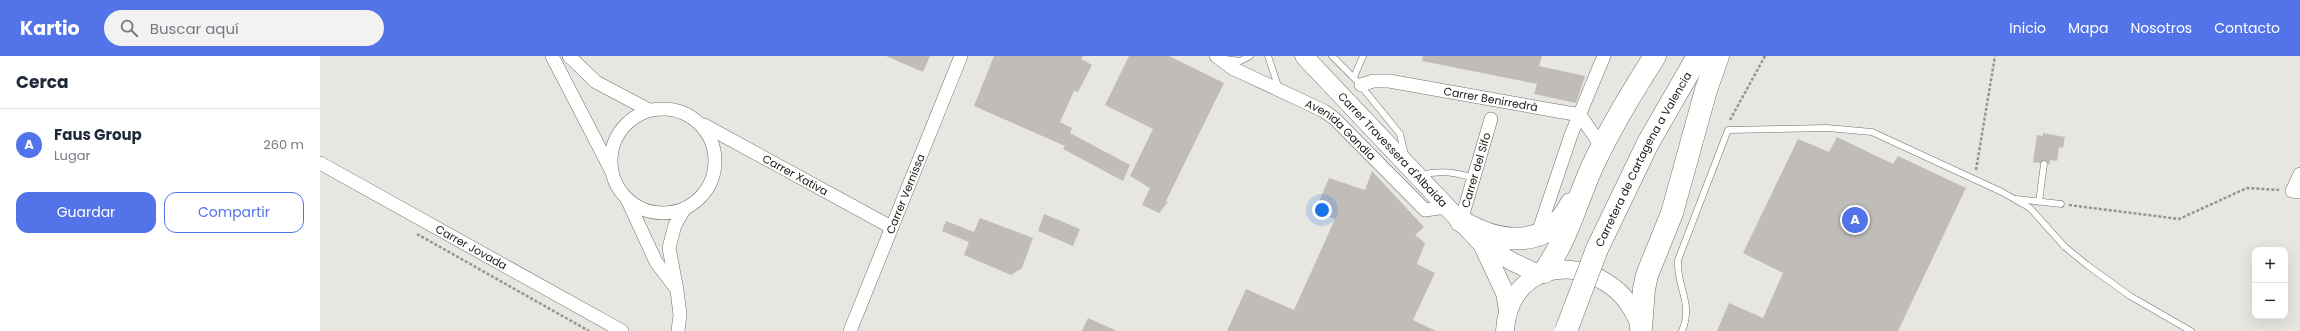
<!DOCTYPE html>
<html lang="es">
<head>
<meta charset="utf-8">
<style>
	:root { --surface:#fff; --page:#f2f2f3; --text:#1f2937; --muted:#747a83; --line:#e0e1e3; --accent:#5374e8 }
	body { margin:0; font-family:Poppins,sans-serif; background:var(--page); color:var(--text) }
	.controls { position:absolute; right:12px; bottom:12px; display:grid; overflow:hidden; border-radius:8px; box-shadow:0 4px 16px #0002 }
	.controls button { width:36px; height:36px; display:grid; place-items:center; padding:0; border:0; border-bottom:1px solid var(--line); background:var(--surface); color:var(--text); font:20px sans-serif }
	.you { position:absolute; left:1002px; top:154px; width:14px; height:14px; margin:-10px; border:3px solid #fff; border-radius:50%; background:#1a73e8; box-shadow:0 0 0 6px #1a73e833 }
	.badge { display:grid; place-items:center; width:26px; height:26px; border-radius:50%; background:var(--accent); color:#fff; font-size:13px; font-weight:700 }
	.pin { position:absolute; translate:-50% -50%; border:2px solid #fff; box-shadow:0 1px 4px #0006 }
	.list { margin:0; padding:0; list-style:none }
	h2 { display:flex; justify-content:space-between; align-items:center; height:52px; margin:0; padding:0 16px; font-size:17px }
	h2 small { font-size:13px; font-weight:400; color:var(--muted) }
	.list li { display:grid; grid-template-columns:26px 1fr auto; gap:12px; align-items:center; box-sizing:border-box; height:72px; padding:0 16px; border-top:1px solid var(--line) }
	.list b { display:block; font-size:15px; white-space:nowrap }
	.list p { margin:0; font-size:13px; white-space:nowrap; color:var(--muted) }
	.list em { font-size:13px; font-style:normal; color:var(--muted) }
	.actions { display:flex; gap:8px; padding:12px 16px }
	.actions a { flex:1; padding:9px 0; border:1px solid var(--accent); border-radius:12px; text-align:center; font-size:14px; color:var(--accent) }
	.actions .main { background:var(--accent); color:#fff }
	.icon { flex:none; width:22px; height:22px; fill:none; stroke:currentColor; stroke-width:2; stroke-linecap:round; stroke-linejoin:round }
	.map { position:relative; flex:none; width:1980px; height:275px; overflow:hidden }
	header { display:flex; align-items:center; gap:24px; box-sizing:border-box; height:56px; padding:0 20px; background:var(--accent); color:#fff }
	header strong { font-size:19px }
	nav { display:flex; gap:22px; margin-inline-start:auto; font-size:14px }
	.search { width:280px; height:36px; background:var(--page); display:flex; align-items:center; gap:10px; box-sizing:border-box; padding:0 14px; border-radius:22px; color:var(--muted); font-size:15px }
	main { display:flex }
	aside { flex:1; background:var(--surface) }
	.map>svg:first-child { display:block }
	.building { fill:#c0bdb8 }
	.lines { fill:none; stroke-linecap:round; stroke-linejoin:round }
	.lane-casing { stroke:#72706c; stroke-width:7 }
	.street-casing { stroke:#72706c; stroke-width:14 }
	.secondary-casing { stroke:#72706c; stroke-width:19 }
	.highway-casing { stroke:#72706c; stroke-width:23 }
	.path { stroke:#959490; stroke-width:2.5; stroke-dasharray:3 2; stroke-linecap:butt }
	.lane { stroke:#fff; stroke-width:6 }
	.street { stroke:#fff; stroke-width:13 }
	.secondary { stroke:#fff; stroke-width:18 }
	.highway { stroke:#fff; stroke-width:22 }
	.highway-bridge-casing { stroke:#72706c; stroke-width:23; stroke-linecap:butt }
	.highway-bridge { stroke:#fff; stroke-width:22 }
	.labels { text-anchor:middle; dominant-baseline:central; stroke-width:3.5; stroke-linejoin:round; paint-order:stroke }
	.street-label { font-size:11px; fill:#21201f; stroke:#e8e6e1 }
</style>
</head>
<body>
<header>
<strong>Kartio</strong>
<div class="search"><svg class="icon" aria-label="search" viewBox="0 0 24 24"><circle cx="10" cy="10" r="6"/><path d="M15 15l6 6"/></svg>Buscar aquí</div>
<nav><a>Inicio</a><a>Mapa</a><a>Nosotros</a><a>Contacto</a></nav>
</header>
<main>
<aside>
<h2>Cerca<small></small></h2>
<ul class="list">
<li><span class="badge">A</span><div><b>Faus Group</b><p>Lugar</p></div><em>260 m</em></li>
</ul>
<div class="actions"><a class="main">Guardar</a><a>Compartir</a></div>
</aside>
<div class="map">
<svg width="1980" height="275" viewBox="0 0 1980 275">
	<rect width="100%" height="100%" fill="#e8e6e1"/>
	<path class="building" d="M566,0H610L603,16Z
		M674,0H763L761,3L772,9L758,36L754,35L740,66L752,72L750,77L810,109L803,125L743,93L745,90L654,50Z
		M809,0H849L904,27L846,145L848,146L839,157L822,149L830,132L810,120L833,73L785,49Z
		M1103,0H1222L1219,10L1265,20L1256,47L1214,38L1217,28L1102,5Z
		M1723,77L1745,81L1743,92L1739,91L1737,105L1730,104V109L1725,104L1720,107L1713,106L1717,79L1723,80Z
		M1517,81L1573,108L1578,100L1646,132L1578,275H1397L1409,247L1443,262L1463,217L1423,197L1478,83L1509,96Z
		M1052,115L1104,171L1095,179L1105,187L1097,208L1115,217L1093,264L1116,275H907L926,233L974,254L1015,163L995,155L1009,122L1045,134Z
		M724,158L760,173L753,190L718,175Z
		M660,162L713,182L702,212L691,219L644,199L649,186L622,175L626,165L654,176Z
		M768,262L797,275H762Z"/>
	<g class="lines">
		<g class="lane-casing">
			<path id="lane" d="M948,0L959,33
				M1012,0L1037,25L1080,78L1085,99
				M905,3L920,5L930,0
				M1034,21L1043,0
				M1101,119C1119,114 1136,116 1154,122
				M1696,143L1741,148
				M1719,146L1724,108
				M1362,275C1374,247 1356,231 1358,204L1408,74L1507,72L1552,76L1682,136L1710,152L1745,191L1767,209L1810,240L1871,275"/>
		</g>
		<g class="street-casing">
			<g id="street">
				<path d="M232,0L291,114"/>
				<path d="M249,0L276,26L329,54"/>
				<path id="s1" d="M896,0L912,12L1004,55L1015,63L1105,154L1127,151"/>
				<path id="s2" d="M1041,29L1053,25H1069L1260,59"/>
				<circle cx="343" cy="105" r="52"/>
				<path d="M1260,59L1282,91"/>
				<path id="s3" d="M384,69L571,171"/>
				<path id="s4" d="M0,107L302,275"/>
				<path d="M1980,118L1972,135L1980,136"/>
				<path d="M307,143L336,206L355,231"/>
				<path id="s5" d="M1141,165L1171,63"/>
				<path d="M1220,171L1251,79L1284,0"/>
				<path d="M358,275L360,259L357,234L349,192L355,169L365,152"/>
				<path id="s6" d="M530,275L641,0"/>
			</g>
		</g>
		<g class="secondary-casing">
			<g id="secondary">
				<path id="s7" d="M984,0L1162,188L1193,206L1218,218"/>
				<path d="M1162,188L1185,237L1188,254"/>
				<path d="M1185,275C1188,214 1249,196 1294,232C1308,243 1315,257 1321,272"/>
			</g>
		</g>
		<g class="highway-casing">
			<g id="highway">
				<path d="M1141,165C1178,188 1228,194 1251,148"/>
				<path id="s8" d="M1277,193L1328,87L1378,0"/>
				<path d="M1224,216C1247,184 1256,147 1272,111C1290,72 1312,36 1335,0"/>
				<path d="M1321,272L1324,233L1327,219L1352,157L1386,34L1398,0"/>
			</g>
		</g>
		<path class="path" d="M1410,64L1445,0
			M1656,114L1675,0
			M1749,149L1859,163L1927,132L1959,134
			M97,178L269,275"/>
		<use href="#lane" class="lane"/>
		<use href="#street" class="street"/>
		<use href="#secondary" class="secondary"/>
		<use href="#highway" class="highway"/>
		<g class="highway-bridge-casing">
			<path id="highway-bridge" d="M1246,275L1277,193"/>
		</g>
		<use href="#highway-bridge" class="highway-bridge"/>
	</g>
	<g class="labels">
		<g class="street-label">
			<text stroke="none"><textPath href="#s2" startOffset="132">Carrer Benirredrà</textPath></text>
			<text stroke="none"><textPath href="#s1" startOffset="146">Avenida Gandia</textPath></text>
			<text stroke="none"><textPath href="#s7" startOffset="129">Carrer Travessera d'Albaida</textPath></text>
			<text stroke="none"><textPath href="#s8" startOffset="101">Carretera de Cartagena a Valencia</textPath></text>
			<text stroke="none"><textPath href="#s5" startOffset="53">Carrer del Sifo</textPath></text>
			<text stroke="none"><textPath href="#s3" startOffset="104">Carrer Xativa</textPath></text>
			<text stroke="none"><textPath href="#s6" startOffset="148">Carrer Vernissa</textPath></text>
			<text stroke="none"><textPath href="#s4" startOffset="173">Carrer Jovada</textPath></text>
		</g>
	</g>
</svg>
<div class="controls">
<button>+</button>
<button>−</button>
</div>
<div class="you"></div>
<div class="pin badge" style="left:1535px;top:164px">A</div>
</div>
</main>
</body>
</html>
